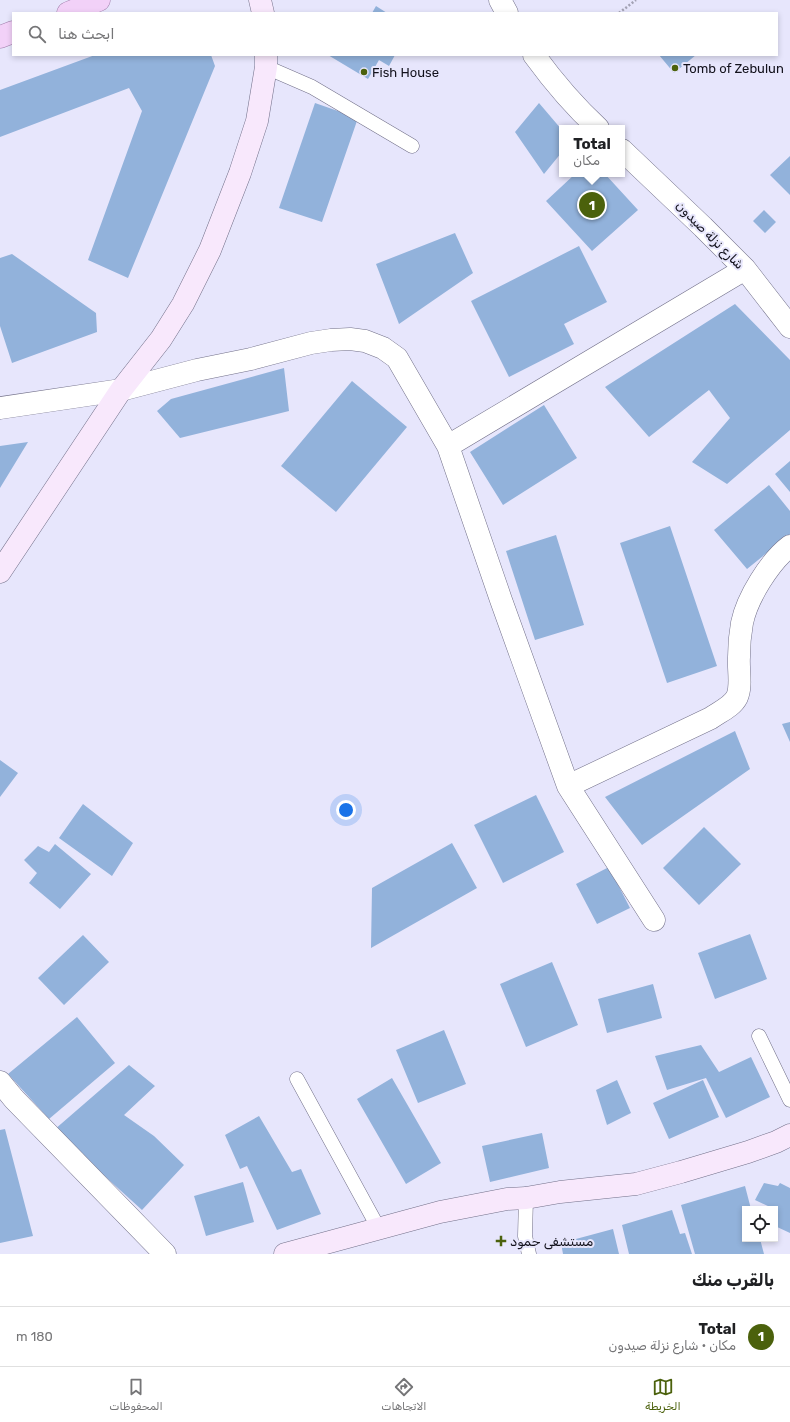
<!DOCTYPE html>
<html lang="ar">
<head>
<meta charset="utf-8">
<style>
	:root { --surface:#fff; --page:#f2f2f2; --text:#202124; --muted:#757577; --line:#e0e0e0; --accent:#4b610c }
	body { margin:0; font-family:Rubik,"Noto Sans Arabic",sans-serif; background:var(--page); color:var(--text); direction:rtl }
	.controls { position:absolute; right:12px; bottom:12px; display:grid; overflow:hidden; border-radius:0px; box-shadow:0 2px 6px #0003 }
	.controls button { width:36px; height:36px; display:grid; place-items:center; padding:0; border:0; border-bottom:1px solid var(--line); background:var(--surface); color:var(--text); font:20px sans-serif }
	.you { position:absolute; left:346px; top:810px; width:14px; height:14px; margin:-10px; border:3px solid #fff; border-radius:50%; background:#1a73e8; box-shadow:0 0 0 6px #1a73e833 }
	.badge { display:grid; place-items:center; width:26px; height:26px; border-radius:50%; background:var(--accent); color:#fff; font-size:13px; font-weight:700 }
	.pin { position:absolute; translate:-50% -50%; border:2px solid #fff; box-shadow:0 1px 4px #0006 }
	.popup { position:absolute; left:559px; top:125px; width:66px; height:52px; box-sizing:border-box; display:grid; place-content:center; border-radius:0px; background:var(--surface); filter:drop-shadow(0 1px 3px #0005); font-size:13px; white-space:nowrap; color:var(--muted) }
	.popup b { font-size:15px; color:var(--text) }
	.popup::after { content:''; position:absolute; left:50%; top:100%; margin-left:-8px; border:8px solid transparent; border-top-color:var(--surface) }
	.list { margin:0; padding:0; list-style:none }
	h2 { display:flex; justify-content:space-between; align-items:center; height:52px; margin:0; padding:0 16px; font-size:17px }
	h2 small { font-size:13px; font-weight:400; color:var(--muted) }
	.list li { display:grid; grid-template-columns:26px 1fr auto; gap:12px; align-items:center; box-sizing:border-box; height:60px; padding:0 16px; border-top:1px solid var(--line) }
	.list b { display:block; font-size:15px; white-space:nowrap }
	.list p { margin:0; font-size:13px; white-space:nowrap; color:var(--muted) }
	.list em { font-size:13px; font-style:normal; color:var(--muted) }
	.icon { flex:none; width:22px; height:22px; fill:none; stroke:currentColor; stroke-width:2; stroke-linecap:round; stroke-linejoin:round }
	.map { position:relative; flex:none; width:790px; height:1254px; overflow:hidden; direction:ltr }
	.search { position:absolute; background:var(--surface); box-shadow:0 2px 6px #0003; left:12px; right:12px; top:12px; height:44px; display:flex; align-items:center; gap:10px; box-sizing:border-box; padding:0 14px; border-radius:0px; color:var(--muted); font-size:15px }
	.sheet { height:112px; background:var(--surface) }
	nav { display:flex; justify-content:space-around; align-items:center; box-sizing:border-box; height:56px; border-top:1px solid var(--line); background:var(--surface); font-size:11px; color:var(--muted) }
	nav a { display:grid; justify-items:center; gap:2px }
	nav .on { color:var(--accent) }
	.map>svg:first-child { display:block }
	.building { fill:#92b2db }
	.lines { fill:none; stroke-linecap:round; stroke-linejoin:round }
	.lane-casing { stroke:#727089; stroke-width:15 }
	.street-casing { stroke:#727089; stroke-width:23 }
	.secondary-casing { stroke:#727089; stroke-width:23 }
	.primary-casing { stroke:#9e7ba8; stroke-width:23 }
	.path { stroke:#a2a1b3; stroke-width:2.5; stroke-dasharray:2 2; stroke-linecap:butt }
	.lane { stroke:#fff; stroke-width:14 }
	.street { stroke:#fff; stroke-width:22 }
	.secondary { stroke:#f8e8fc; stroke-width:22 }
	.primary { stroke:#f2d1f8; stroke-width:22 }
	.poi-dot { fill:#4b610c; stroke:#e7e6fc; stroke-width:1.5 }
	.labels { text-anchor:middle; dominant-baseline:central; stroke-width:4; stroke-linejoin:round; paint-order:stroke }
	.poi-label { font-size:13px; fill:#13121c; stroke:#e7e6fc; text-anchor:start }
	.street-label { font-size:13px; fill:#13121c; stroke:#e7e6fc }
</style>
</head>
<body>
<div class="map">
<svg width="790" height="1254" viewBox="0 0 790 1254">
	<rect width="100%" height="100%" fill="#e7e6fc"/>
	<path class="building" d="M376,6L387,13H372Z
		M95,55H211L215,66L128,278L88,260L142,111L129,88L0,137V90Z
		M328,55H395L389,66L379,60L368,79Z
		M659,55H696L674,73Z
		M315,103L358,118L322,222L279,208Z
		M539,103L562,130V152L544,174L515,132Z
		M790,156V195L770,175Z
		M575,174H605L638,210L592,251L546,201Z
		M764,210L776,222L765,233L753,221Z
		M455,233L473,273L399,324L376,264Z
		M579,246L607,302L564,324L574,344L509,377L471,301Z
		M12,254L96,313L97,332L12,363L0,326V258Z
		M735,304L790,360V430L727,484L692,462L730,418L709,390L649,437L605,387Z
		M284,368L289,411L180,438L157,411L171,399Z
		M352,381L407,427L336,512L281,466Z
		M544,405L577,458L503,505L470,452Z
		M28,442L0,488V446Z
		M790,461V492L775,474Z
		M769,485L790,511V534L747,569L714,530Z
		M670,526L717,666L667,683L620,543Z
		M556,535L584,625L535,640L506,551Z
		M790,722V742L782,724Z
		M735,731L750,769L642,845L605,797Z
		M0,760L18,773L0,797Z
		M536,795L564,852L503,883L474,825Z
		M83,804L133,843L112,876L59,838Z
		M704,827L741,864L699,905L663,868Z
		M452,843L477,888L371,948L372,888Z
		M55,844L91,874L60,909L29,883L37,873L24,860L38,846L49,852Z
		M609,867L630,908L597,924L576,884Z
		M750,934L767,979L715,999L698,953Z
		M83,935L109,962L64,1005L38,978Z
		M552,962L578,1025L526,1047L500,984Z
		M653,984L662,1018L607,1033L598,999Z
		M77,1017L115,1063L49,1119L8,1074Z
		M444,1030L466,1084L418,1103L396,1050Z
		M701,1045L719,1072L751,1057L770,1097L726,1118L706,1078L667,1090L655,1056Z
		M129,1065L155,1086L124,1115L154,1136L184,1165L142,1210L54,1130Z
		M392,1078L441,1163L406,1184L357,1099Z
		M617,1080L631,1113L607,1125L596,1090Z
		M703,1080L719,1117L669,1139L653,1103Z
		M259,1116L292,1172L301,1169L321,1214L277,1230L247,1166L240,1169L225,1135Z
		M5,1129L33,1236L0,1243V1130Z
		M542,1133L549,1168L490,1182L482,1146Z
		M243,1182L254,1222L206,1236L194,1196Z
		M764,1183L778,1186L780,1183L790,1188V1233L775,1226V1209H769L770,1207L755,1200Z
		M745,1186L751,1209H745V1239H760L764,1254H695L681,1205Z
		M672,1210L680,1234L685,1233L692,1254H629L622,1225Z
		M613,1229L619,1254H563L561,1243Z"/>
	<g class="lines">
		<g class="lane-casing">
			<path id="lane" d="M266,67L312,87L412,146
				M759,1036L790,1100
				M297,1079L379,1229
				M526,1198L525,1236L529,1254"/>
		</g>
		<g class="street-casing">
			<path id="street" d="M500,0L507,13
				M534,55C553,81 574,106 598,128
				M622,150L703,227L745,269L790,327
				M0,408L121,390L197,370L251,359L311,343L331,340L350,339L365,341L383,348L397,358L448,446L501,600L568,786
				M448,446L745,269
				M654,920L568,786L711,718C719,712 732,707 737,697C742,686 738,669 739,657C739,646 740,634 742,623C747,598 770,561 790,546
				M0,1082L14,1099L165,1254"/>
		</g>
		<g class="secondary-casing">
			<path id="secondary" d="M260,0L263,13
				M0,572L121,390L161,339L183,304L210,250L240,173L257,121L266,67V55
				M285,1254L440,1212L507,1199L526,1198L560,1192L636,1184L681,1172L748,1152L776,1142L790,1135"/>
		</g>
		<g class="primary-casing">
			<path id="primary" d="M68,13L99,0
				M0,37L13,32"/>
		</g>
		<path class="path" d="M619,13L636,0"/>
		<use href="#lane" class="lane"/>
		<use href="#street" class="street"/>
		<use href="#secondary" class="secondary"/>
		<use href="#primary" class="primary"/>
	</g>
	<g class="poi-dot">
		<circle cx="675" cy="68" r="4"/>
		<circle cx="364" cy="72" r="4"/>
		<path d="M499 1235h4v4h4v4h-4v4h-4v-4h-4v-4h4z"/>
	</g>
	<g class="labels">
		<g class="poi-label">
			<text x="683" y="68">Tomb of Zebulun</text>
			<text x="372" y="72">Fish House</text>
			<text x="510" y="1241">مستشفى حمود</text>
		</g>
		<g class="street-label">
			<text transform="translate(710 235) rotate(45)">شارع نزلة صيدون</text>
		</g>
	</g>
</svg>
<div class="controls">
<button><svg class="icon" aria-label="locate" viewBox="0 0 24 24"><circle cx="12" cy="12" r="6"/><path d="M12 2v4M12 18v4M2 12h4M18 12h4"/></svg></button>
</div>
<div class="you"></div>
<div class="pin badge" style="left:592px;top:205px">1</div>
<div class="popup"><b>Total</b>مكان</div>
<div class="search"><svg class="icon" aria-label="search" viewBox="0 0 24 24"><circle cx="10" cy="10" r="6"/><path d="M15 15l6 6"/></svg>ابحث هنا</div>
</div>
<section class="sheet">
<h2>بالقرب منك<small></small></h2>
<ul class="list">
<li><span class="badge">1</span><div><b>Total</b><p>مكان · شارع نزلة صيدون</p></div><em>180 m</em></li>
</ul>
</section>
<nav>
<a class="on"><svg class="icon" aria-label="map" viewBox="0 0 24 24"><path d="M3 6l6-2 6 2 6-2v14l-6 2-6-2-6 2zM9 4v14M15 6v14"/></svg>الخريطة</a>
<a><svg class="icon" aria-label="directions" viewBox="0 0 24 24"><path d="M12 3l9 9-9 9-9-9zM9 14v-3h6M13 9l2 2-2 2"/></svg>الاتجاهات</a>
<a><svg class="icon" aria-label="saved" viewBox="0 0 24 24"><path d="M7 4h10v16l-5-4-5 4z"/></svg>المحفوظات</a>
</nav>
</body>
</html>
